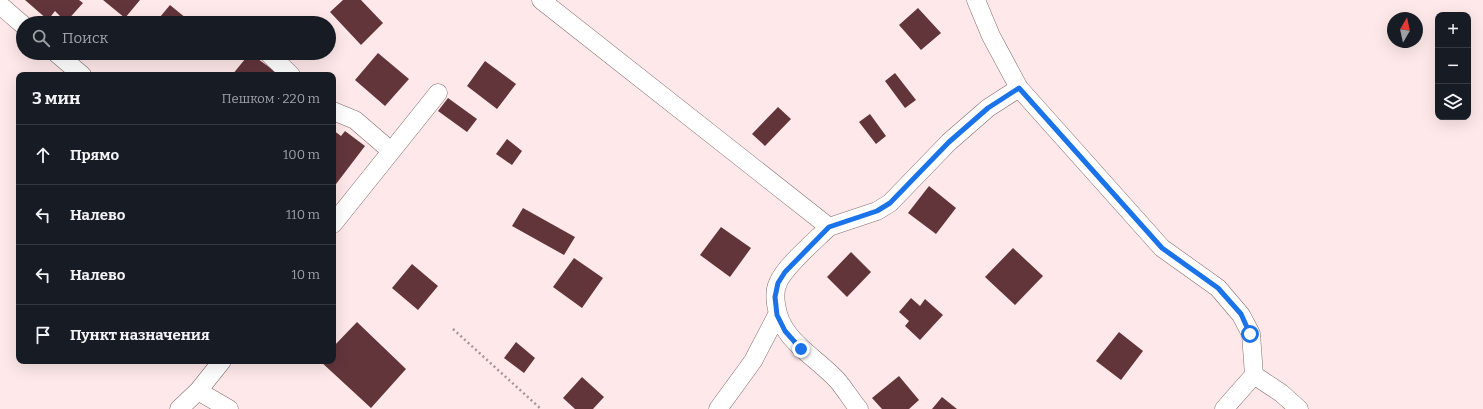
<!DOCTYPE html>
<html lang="ru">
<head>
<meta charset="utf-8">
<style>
	:root { --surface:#171b24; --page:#242831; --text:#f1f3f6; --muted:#9ea1a6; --line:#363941 }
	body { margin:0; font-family:Bitter,serif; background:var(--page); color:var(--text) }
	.controls { position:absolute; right:12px; top:12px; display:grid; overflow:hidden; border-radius:8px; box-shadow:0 4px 16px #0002 }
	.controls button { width:36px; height:36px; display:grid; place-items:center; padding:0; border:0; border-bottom:1px solid var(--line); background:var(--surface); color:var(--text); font:20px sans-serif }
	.compass { position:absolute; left:1387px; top:12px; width:36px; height:36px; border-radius:50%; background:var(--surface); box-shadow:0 4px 16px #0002; rotate:9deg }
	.stop { position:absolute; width:12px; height:12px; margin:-9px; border:3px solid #1a73e8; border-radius:50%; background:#fff }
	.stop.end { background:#1a73e8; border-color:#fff; box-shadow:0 1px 4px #0008 }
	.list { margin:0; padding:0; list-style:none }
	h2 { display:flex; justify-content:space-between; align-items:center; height:52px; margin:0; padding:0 16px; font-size:17px }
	h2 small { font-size:13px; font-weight:400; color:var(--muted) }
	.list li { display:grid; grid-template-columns:26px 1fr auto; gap:12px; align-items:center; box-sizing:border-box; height:60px; padding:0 16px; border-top:1px solid var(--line) }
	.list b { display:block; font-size:15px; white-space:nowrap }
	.list em { font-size:13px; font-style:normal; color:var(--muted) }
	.icon { flex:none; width:22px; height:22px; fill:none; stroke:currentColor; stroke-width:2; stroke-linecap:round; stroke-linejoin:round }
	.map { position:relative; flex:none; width:1483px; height:409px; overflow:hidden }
	.search { position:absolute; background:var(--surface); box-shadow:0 4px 16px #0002; left:16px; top:16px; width:320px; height:44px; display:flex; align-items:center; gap:10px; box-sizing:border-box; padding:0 14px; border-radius:22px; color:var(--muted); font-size:15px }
	.panel { position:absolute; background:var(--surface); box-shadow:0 4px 16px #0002; left:16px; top:72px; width:320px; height:292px; border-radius:8px }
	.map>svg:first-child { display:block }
	.building { fill:#62353b }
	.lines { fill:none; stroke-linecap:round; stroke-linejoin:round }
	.street-casing { stroke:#846c6e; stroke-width:19 }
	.path { stroke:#a69596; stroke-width:2.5; stroke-dasharray:2 3; stroke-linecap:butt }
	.street { stroke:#fff; stroke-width:18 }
	.route { stroke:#1a73e8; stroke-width:5 }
</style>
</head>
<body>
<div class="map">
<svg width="1483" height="409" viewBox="0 0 1483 409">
	<rect width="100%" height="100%" fill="#fee8e9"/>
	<path class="building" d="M25,0H79L83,3L66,22L55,11L48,20Z
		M103,0H140L125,18Z
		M343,0H361L383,23L361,45L330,12Z
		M170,5L192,23H155Z
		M918,8L941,33L921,50L899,25Z
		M250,53L277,73L275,75H232Z
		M378,53L409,79L385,106L355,80Z
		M485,61L516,84L497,109L467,86Z
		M895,73L916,100L905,108L885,81Z
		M448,98L477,119L467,132L438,111Z
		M778,107L791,119L765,146L752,134Z
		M870,114L886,136L876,144L859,122Z
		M333,130L341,136L345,131L365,146L333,188Z
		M507,139L522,151L512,165L496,154Z
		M929,186L956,208L936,234L908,213Z
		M523,208L575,237L564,255L512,226Z
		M721,227L751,248L730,277L700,255Z
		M1013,248L1043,276L1015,305L985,277Z
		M851,252L871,272L847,297L827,277Z
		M574,258L603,278L582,308L553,287Z
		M412,264L438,286L418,310L392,288Z
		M911,298L920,306L925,299L943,315L920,340L905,326L909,321L899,312Z
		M357,322L406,369L371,408L320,361H333V347Z
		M1119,332L1143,351L1121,380L1096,361Z
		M516,342L535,358L524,373L504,358Z
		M899,376L919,400L909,409H882L872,398Z
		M582,377L604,397L593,409H575L563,398Z
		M942,397L957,409H932Z"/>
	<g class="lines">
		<g class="street-casing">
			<path id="street" d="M541,0L829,227L877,211L890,203L949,142L988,108L1019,88L1162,248L1218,288L1241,315L1251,334L1254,375
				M976,0L991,36L1019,88
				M0,5L23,25
				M56,53L82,75
				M268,53L291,75
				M333,111L355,120L391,151
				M333,224L438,93
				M829,227C816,240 784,267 778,283C775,289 775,297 776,304C780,340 815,356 837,380C845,389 851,400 859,409
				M1254,375L1281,393L1299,409
				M198,391L229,409
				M179,409L198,391L222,361
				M718,409L753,361L777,315
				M1224,409L1254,375"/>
		</g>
		<path class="path" d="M453,329L541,409"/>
		<use href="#street" class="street"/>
	</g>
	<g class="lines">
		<path class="route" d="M801,349L785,331L777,315L775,297L778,283L785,272L829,227L877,211L890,203L949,142L988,108L1019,88L1162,248L1218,288L1241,314L1250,334"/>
	</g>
</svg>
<div class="controls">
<button>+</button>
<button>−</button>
<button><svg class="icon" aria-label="layers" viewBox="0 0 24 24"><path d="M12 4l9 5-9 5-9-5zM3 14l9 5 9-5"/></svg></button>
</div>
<svg class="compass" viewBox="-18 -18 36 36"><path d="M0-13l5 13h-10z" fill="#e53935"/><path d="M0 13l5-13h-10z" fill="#9ea1a6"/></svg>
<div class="stop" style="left:1250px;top:334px"></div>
<div class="stop end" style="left:801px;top:349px"></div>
<div class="search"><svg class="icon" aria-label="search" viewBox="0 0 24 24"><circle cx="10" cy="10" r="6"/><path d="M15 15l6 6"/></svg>Поиск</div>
<section class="panel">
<h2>3 мин<small>Пешком · 220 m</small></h2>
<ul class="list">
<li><svg class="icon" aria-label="ahead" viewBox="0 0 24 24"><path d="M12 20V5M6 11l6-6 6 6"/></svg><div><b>Прямо</b></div><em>100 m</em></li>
<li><svg class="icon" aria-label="left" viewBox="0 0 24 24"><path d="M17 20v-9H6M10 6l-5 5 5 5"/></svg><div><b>Налево</b></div><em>110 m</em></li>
<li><svg class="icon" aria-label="left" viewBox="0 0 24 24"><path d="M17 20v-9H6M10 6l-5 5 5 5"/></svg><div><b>Налево</b></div><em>10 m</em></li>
<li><svg class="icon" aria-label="arrive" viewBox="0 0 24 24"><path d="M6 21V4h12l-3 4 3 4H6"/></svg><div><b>Пункт назначения</b></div></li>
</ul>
</section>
</div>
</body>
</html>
